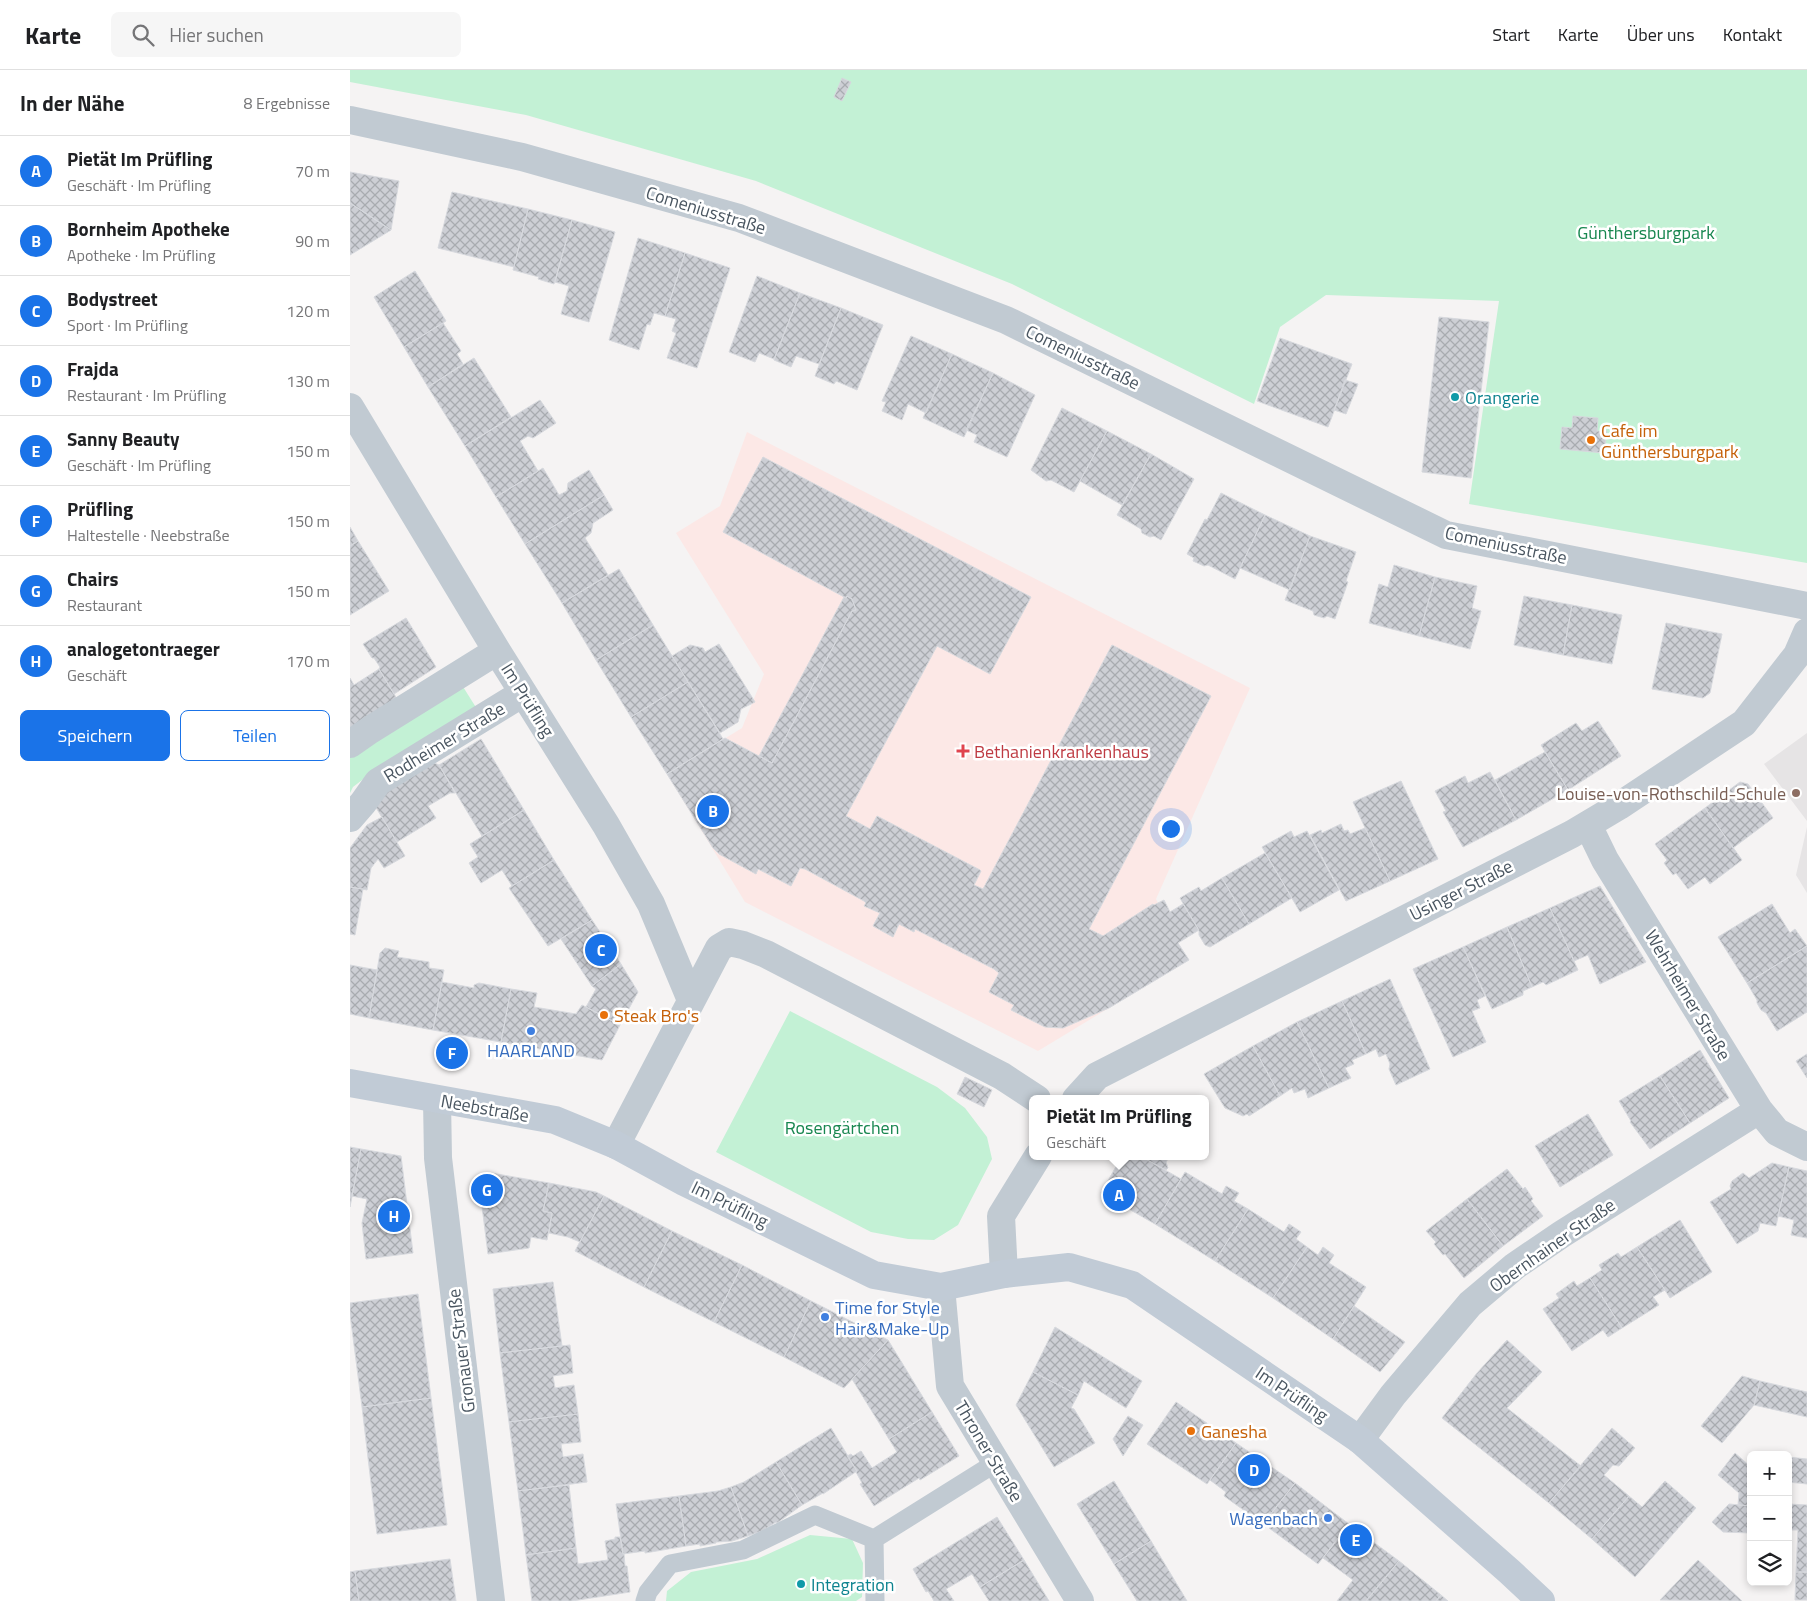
<!DOCTYPE html>
<html lang="de">
<head>
<meta charset="utf-8">
<style>
	:root { --surface:#fff; --page:#f6f6f6; --text:#202124; --muted:#757577; --line:#e0e0e0; --accent:#1a73e8 }
	body { margin:0; font-family:"Titillium Web",sans-serif; background:var(--page); color:var(--text) }
	.controls { position:absolute; right:15px; bottom:15px; display:grid; overflow:hidden; border-radius:8px; box-shadow:0 2px 8px #0003 }
	.controls button { width:45px; height:45px; display:grid; place-items:center; padding:0; border:0; border-bottom:1px solid var(--line); background:var(--surface); color:var(--text); font:25px sans-serif }
	.you { position:absolute; left:820px; top:758px; width:18px; height:18px; margin:-12px; border:4px solid #fff; border-radius:50%; background:#1a73e8; box-shadow:0 0 0 8px #1a73e833 }
	.badge { display:grid; place-items:center; width:32px; height:32px; border-radius:50%; background:var(--accent); color:#fff; font-size:16px; font-weight:700 }
	.pin { position:absolute; translate:-50% -50%; border:2px solid #fff; box-shadow:0 1px 5px #0006 }
	.popup { position:absolute; left:679px; top:1025px; width:180px; height:65px; box-sizing:border-box; display:grid; place-content:center; border-radius:8px; background:var(--surface); filter:drop-shadow(0 1px 4px #0005); font-size:16px; white-space:nowrap; color:var(--muted) }
	.popup b { font-size:19px; color:var(--text) }
	.popup::after { content:''; position:absolute; left:50%; top:100%; margin-left:-10px; border:10px solid transparent; border-top-color:var(--surface) }
	.list { margin:0; padding:0; list-style:none }
	h2 { display:flex; justify-content:space-between; align-items:center; height:65px; margin:0; padding:0 20px; font-size:21px }
	h2 small { font-size:16px; font-weight:400; color:var(--muted) }
	.list li { display:grid; grid-template-columns:32px 1fr auto; gap:15px; align-items:center; box-sizing:border-box; height:70px; padding:0 20px; border-top:1px solid var(--line) }
	.list b { display:block; font-size:19px; white-space:nowrap }
	.list p { margin:0; font-size:16px; white-space:nowrap; color:var(--muted) }
	.list em { font-size:16px; font-style:normal; color:var(--muted) }
	.actions { display:flex; gap:10px; padding:15px 20px }
	.actions a { flex:1; padding:11px 0; border:1px solid var(--accent); border-radius:8px; text-align:center; font-size:18px; color:var(--accent) }
	.actions .main { background:var(--accent); color:#fff }
	.icon { flex:none; width:28px; height:28px; fill:none; stroke:currentColor; stroke-width:2; stroke-linecap:round; stroke-linejoin:round }
	.map { position:relative; flex:none; width:1457px; height:1531px; overflow:hidden }
	header { display:flex; align-items:center; gap:30px; box-sizing:border-box; height:70px; padding:0 25px; background:var(--surface); border-bottom:1px solid var(--line) }
	header strong { font-size:24px }
	nav { display:flex; gap:28px; margin-inline-start:auto; font-size:18px }
	.search { width:350px; height:45px; background:var(--page); display:flex; align-items:center; gap:12px; box-sizing:border-box; padding:0 18px; border-radius:8px; color:var(--muted); font-size:19px }
	main { display:flex }
	aside { flex:1; background:var(--surface) }
	.map>svg:first-child { display:block }
	.education { fill:#e6e4e5 }
	.medical { fill:#fce8e6 }
	.park { fill:#c3f1d5 }
	.building { fill:url(#building-cross-hatch); stroke:#d7d9de }
	.lines { fill:none; stroke-linecap:round; stroke-linejoin:round }
	.service { stroke:#c1cad2; stroke-width:19 }
	.minor { stroke:#c1cad2; stroke-width:28 }
	.secondary { stroke:#c1cbd6; stroke-width:28 }
	.culture-dot { fill:#0f9aa8; stroke:#fff; stroke-width:2 }
	.food-dot { fill:#e8710a; stroke:#fff; stroke-width:2 }
	.health-dot { fill:#e0444e; stroke:#fff; stroke-width:2 }
	.education-dot { fill:#8d6e63; stroke:#fff; stroke-width:2 }
	.shop-dot { fill:#3f7fe0; stroke:#fff; stroke-width:2 }
	.labels { text-anchor:middle; dominant-baseline:central; stroke-width:5; stroke-linejoin:round; paint-order:stroke }
	.street-label { font-size:18px; fill:#4a5661; stroke:#fff }
	.park-label { font-size:18px; fill:#17864f; stroke:#fff }
	.culture-label { font-size:18px; fill:#0d838f; stroke:#fff; text-anchor:start }
	.food-label { font-size:18px; fill:#c56008; stroke:#fff; text-anchor:start }
	.health-label { font-size:18px; fill:#be3a42; stroke:#fff; text-anchor:start }
	.education-label { font-size:18px; fill:#785e54; stroke:#fff; text-anchor:end }
	.shop-label { font-size:18px; fill:#366cbe; stroke:#fff }
</style>
</head>
<body>
<header>
<strong>Karte</strong>
<div class="search"><svg class="icon" aria-label="search" viewBox="0 0 24 24"><circle cx="10" cy="10" r="6"/><path d="M15 15l6 6"/></svg>Hier suchen</div>
<nav><a>Start</a><a>Karte</a><a>Über uns</a><a>Kontakt</a></nav>
</header>
<main>
<aside>
<h2>In der Nähe<small>8 Ergebnisse</small></h2>
<ul class="list">
<li><span class="badge">A</span><div><b>Pietät Im Prüfling</b><p>Geschäft · Im Prüfling</p></div><em>70 m</em></li>
<li><span class="badge">B</span><div><b>Bornheim Apotheke</b><p>Apotheke · Im Prüfling</p></div><em>90 m</em></li>
<li><span class="badge">C</span><div><b>Bodystreet</b><p>Sport · Im Prüfling</p></div><em>120 m</em></li>
<li><span class="badge">D</span><div><b>Frajda</b><p>Restaurant · Im Prüfling</p></div><em>130 m</em></li>
<li><span class="badge">E</span><div><b>Sanny Beauty</b><p>Geschäft · Im Prüfling</p></div><em>150 m</em></li>
<li><span class="badge">F</span><div><b>Prüfling</b><p>Haltestelle · Neebstraße</p></div><em>150 m</em></li>
<li><span class="badge">G</span><div><b>Chairs</b><p>Restaurant</p></div><em>150 m</em></li>
<li><span class="badge">H</span><div><b>analogetontraeger</b><p>Geschäft</p></div><em>170 m</em></li>
</ul>
<div class="actions"><a class="main">Speichern</a><a>Teilen</a></div>
</aside>
<div class="map">
<svg width="1457" height="1531" viewBox="0 0 1457 1531">
	<defs>
		<pattern id="building-cross-hatch" width="8" height="8" patternUnits="userSpaceOnUse" patternTransform="scale(1.25)"><rect width="8" height="8" fill="#cdcfd5"/><path d="M0 0l8 8M0 8l8-8" fill="none" stroke="#a8abb0"/></pattern>
	</defs>
	<rect width="100%" height="100%" fill="#f5f3f3"/>
	<path class="education" d="M1457,663V751L1414,694Z
		M1457,757V823L1446,805Z"/>
	<path class="medical" d="M397,362L900,618L806,829L835,892L688,981L395,832L317,704L392,658L414,604L326,463L370,436Z"/>
	<path class="park" d="M0,0H1457V493L1119,434L1149,231L976,225L930,257L904,334L662,214L406,111L176,45L0,12Z
		M110,612L127,639L37,691L3,717L0,723V680Z
		M440,941L587,1017L615,1038L637,1067L642,1089L608,1155L584,1170L558,1169L521,1162L366,1082Z
		M460,1465L502,1469L513,1493L512,1527L506,1531H316L317,1521L341,1502L407,1489Z"/>
	<path class="building" d="M492,8L501,12L492,31L484,27Z
		M0,102L49,111L41,160L0,133Z
		M102,122L178,139L164,197L88,178Z
		M0,133L41,160L0,185Z
		M178,139L222,150L204,214L188,209L189,207L163,200Z
		M222,150L265,162L239,252L211,244L219,216L205,212Z
		M288,168L335,183L315,246L304,243L300,255L297,254L289,280L259,270Z
		M335,183L380,198L347,298L317,288L326,263L322,261L326,249L315,246Z
		M65,201L96,251L54,277L24,227Z
		M407,206L450,223L424,289L409,283L405,292L379,282Z
		M450,223L491,238L469,294L446,286L441,297L424,290Z
		M491,238L533,255L507,320L486,311L484,314L465,306Z
		M1089,247L1139,252L1121,408L1072,402Z
		M93,253L111,281L107,284L113,294L78,317L54,277Z
		M561,266L602,284L576,343L558,334L552,350L532,341L536,332L532,331Z
		M930,268L1002,294L978,357L907,331Z
		M602,284L643,303L614,367L573,348Z
		M124,288L161,347L115,376L78,317Z
		M643,303L685,325L657,387L624,372L627,365L616,360Z
		M995,310L1008,314L996,344L984,340Z
		M190,330L206,353L183,368L178,366L170,371L188,401L146,427L115,376Z
		M712,338L757,361L724,422L701,410L696,411L681,400Z
		M1223,346L1248,348L1247,361H1257L1254,383L1210,379L1212,357L1222,358Z
		M757,361L801,384L772,435L730,411Z
		M801,384L844,409L811,470L804,466L800,467L792,463L791,459L767,445Z
		M413,387L681,527L640,604L587,576L496,746L520,759L527,746L630,800L631,801L624,815L633,819L762,575L861,626L739,859L753,866L803,834L804,835L814,830L820,842L833,834L849,860L828,873L839,890L759,938L713,958L695,957L661,940L664,935L639,922L649,903L644,899L565,859L564,862L549,854L543,867L523,856L530,843L514,836L516,833L514,831L455,799L450,798L441,816L408,799L406,804L369,784L363,778L317,704L375,668L422,693L502,541L506,540L502,529L497,526L496,528L373,462Z
		M193,398L209,425L217,421L218,413L239,400L254,425L175,474L146,427Z
		M871,423L915,445L885,509L858,495L854,496L843,491L844,488L837,484L855,449L857,450Z
		M254,425L263,440L243,453L241,463L235,468L258,505L212,533L175,474Z
		M915,445L960,466L940,520L890,498Z
		M0,457L8,471L0,476Z
		M960,466L1006,482L996,511L998,512L985,549L977,546L974,548L964,545L963,541L935,530Z
		M8,471L39,521L0,545V476Z
		M1044,495L1085,507L1069,566L1019,553L1029,514L1038,517Z
		M269,499L303,555L246,590L212,533Z
		M1085,507L1127,516L1122,538L1131,541L1120,579L1069,566Z
		M497,526L502,529L506,540L502,541L422,693L409,686L494,527L496,528Z
		M1174,526L1222,535L1213,585L1164,575Z
		M1222,535L1272,545L1262,594L1213,585Z
		M56,548L86,597L44,624L29,599L30,597L24,588H22L13,574Z
		M1316,553L1372,564L1360,623L1353,628L1302,619Z
		M303,555L338,612L281,647L246,590Z
		M369,574L405,632L391,639L388,652L370,663L322,586L340,575L353,578L355,582Z
		M29,599L47,629L0,658V608L4,615Z
		M338,612L373,669L317,704L281,647Z
		M1248,651L1271,686L1218,720L1191,675L1226,653L1232,661Z
		M131,669L174,740L132,766L89,695Z
		M1195,682L1218,720L1166,750L1145,710Z
		M82,692L89,695L105,723H100L78,736L86,748L47,772L25,736L42,714Z
		M1140,702L1166,750L1113,777L1093,742L1096,741L1085,721L1115,706L1118,713Z
		M1051,711L1088,789L1040,811L1003,732Z
		M1390,712L1398,714L1423,748L1383,778L1355,738Z
		M1355,738L1392,790L1360,814L1355,807L1338,819L1326,803L1323,805L1314,793L1317,790L1305,774Z
		M174,740L204,790L162,816L152,800L131,813L119,793L128,787L120,774Z
		M32,747L55,786L34,798L28,789L21,798L17,820L0,817V778L17,755Z
		M991,754L994,761L998,760L1000,764L1015,758L1040,811L996,831L960,765L971,760L972,763Z
		M941,761L944,767L957,761L989,820L950,842L912,777Z
		M915,783L942,828L899,854L872,808Z
		M204,790L242,850L198,876L159,818Z
		M872,808L899,854L860,877L855,875L849,865V861L830,828L849,817L851,821Z
		M1250,816L1296,892L1250,914L1238,885L1224,891L1200,838Z
		M0,817L13,819L5,865L0,864Z
		M1422,834L1440,863L1445,859L1457,876L1397,913L1368,867Z
		M1200,838L1228,900L1196,915L1193,912L1182,917L1157,857Z
		M242,850L271,894L242,916L211,869Z
		M1157,857L1182,917L1173,921V925L1142,939L1113,877Z
		M1457,876V942L1427,961L1416,943L1411,940L1407,933V930L1397,913Z
		M1113,877L1135,926L1127,930L1130,938L1122,941L1136,972L1103,987L1063,899Z
		M35,878L49,881L47,887L79,892V898L94,900L83,960L19,948L30,883Z
		M271,894L288,922L270,955L236,937L246,919L242,916Z
		M0,895L27,900L19,948L0,944Z
		M1040,909L1080,999L1046,1015L1039,999L1040,994L1036,984L1029,987L1026,979L1016,984L992,931Z
		M92,912L124,918V915L129,913L161,919L151,972L83,960Z
		M161,919L187,923L184,937L226,944L232,935L270,955L252,990L151,972Z
		M992,931L1016,984L1002,990L1004,994L995,998L1001,1008L979,1018L947,952Z
		M947,952L979,1018L958,1028L955,1019L944,1023L942,1018L930,1026L903,976Z
		M903,976L930,1026L899,1046L897,1044L893,1046L875,1038L854,1004Z
		M1350,980L1379,1028L1340,1053L1310,1006Z
		M1457,984V1008L1446,991Z
		M1310,1006L1340,1053L1300,1079L1280,1052L1281,1051L1269,1031Z
		M615,1007L642,1020L634,1037L607,1024Z
		M1238,1044L1263,1085L1210,1117L1185,1076Z
		M0,1077L11,1079L0,1137Z
		M11,1079L51,1086L63,1183L16,1189L12,1153L17,1129L2,1126Z
		M772,1086H790L831,1109L805,1154L751,1123Z
		M790,1086H820L816,1092L818,1098L816,1100Z
		M1422,1093L1439,1097L1426,1156L1410,1153L1408,1161L1387,1174L1360,1132L1381,1119L1380,1116L1382,1111L1393,1103L1399,1108Z
		M1439,1097L1457,1101V1168L1441,1165L1444,1150L1428,1146Z
		M1157,1099L1173,1119L1175,1117L1183,1129L1181,1131L1193,1146L1153,1176L1117,1129Z
		M835,1102L872,1124L876,1116L889,1123L884,1131L898,1139L865,1191L805,1154Z
		M141,1103L199,1113L193,1141L202,1143L197,1170L181,1167L179,1178L138,1184L129,1113Z
		M199,1113L246,1122L254,1126L230,1172L218,1167L199,1163L202,1143L193,1141Z
		M254,1126L322,1161L294,1217L225,1181Z
		M1117,1129L1153,1176L1114,1208L1095,1184L1093,1185L1084,1174L1086,1172L1076,1161Z
		M898,1139L934,1162L939,1154L951,1162L946,1169L957,1177L923,1228L865,1191Z
		M1330,1150L1362,1202L1320,1228L1287,1177Z
		M322,1161L392,1195L364,1252L294,1217Z
		M957,1177L968,1185L973,1177L984,1185L979,1193L1016,1217L983,1269L923,1228Z
		M1287,1177L1315,1220L1303,1227L1309,1235L1272,1258L1240,1208L1252,1200L1249,1195L1268,1183L1271,1187Z
		M392,1195L461,1231L434,1287L364,1252Z
		M1240,1208L1272,1258L1258,1267L1253,1260L1222,1281L1193,1239L1209,1228L1206,1224L1224,1211L1227,1216Z
		M203,1212L212,1276L150,1283L143,1219Z
		M68,1224L81,1328L12,1337L0,1244V1233Z
		M461,1231L538,1270L494,1318L434,1287Z
		M1004,1236L1055,1272L1030,1302L983,1269Z
		M705,1257L792,1311L776,1338L734,1311L728,1325L683,1302Z
		M538,1270L582,1342L539,1369L502,1309Z
		M1157,1270L1192,1302L1157,1338L1231,1396L1199,1433L1092,1348L1127,1303Z
		M220,1275L223,1303L203,1306L205,1318L224,1315L228,1344L159,1352L150,1283Z
		M683,1302L728,1325L721,1338L724,1339L745,1373L704,1397L666,1335Z
		M1392,1306L1410,1311L1404,1335L1372,1373L1351,1356Z
		M1410,1311L1457,1322V1347L1404,1335Z
		M81,1328L97,1455L27,1464L12,1337Z
		M826,1332L886,1373L857,1414L797,1374Z
		M582,1342L609,1386L570,1410L569,1408L524,1436L510,1414L512,1413L506,1402L507,1401L497,1386L501,1384L503,1386L511,1381L522,1398L547,1382L539,1369Z
		M228,1344L231,1372L211,1374L213,1387L233,1384L237,1412L168,1421L159,1352Z
		M778,1346L793,1355L773,1386L763,1369Z
		M481,1358L507,1401L473,1424V1423L452,1435L426,1392Z
		M1262,1358L1285,1378L1269,1396L1263,1395L1254,1405L1279,1426L1242,1469L1199,1433Z
		M886,1373L945,1413L913,1454L874,1426L876,1422L860,1410Z
		M1385,1383L1401,1397V1436L1388,1435L1389,1423L1368,1405Z
		M1438,1387L1457,1389V1414L1438,1412Z
		M426,1392L452,1435L427,1453L426,1452L414,1460L398,1466L381,1417L394,1412Z
		M764,1411L801,1471L764,1494L727,1434Z
		M1315,1411L1346,1438L1285,1507L1242,1469L1279,1426L1292,1437Z
		M945,1413L999,1454L968,1494L919,1458L922,1454L916,1450Z
		M219,1415L226,1478L176,1485L168,1421Z
		M381,1417L398,1466L382,1471L366,1472V1473L350,1476V1474L336,1476L329,1426L368,1421Z
		M329,1426L336,1476L295,1483V1481L273,1484L266,1434Z
		M1379,1434L1401,1436V1463L1373,1462L1362,1452Z
		M1439,1434L1457,1435V1502H1446L1448,1460H1438Z
		M647,1447L674,1490L630,1517L622,1504L596,1519L604,1531H584L578,1521L576,1522L563,1499Z
		M999,1454L1049,1491L1016,1531H987L1003,1510L973,1488Z
		M265,1467H270L273,1484H274L275,1496H277L280,1522L222,1531H182L176,1485L226,1478L228,1494L258,1490L255,1471L265,1469Z
		M801,1471L837,1531H787L764,1494Z
		M100,1489L106,1531H9L5,1501Z
		M674,1490L699,1531H639L630,1517Z
		M1348,1490L1392,1531L1310,1530Z
		M1049,1491L1091,1525L1086,1531H1016Z
		M5,1501L9,1531H0V1502Z
		M1446,1502H1457V1530H1445Z
		M1091,1525L1098,1531H1086Z"/>
	<g class="lines">
		<path class="service" d="M524,1469L647,1392
			M295,1531L298,1522L320,1494L393,1480L465,1445L524,1469L525,1531"/>
		<path class="minor" d="M0,50L172,87L389,148L656,250L1096,465L1457,536
			M0,337L147,581L256,755L301,834L341,930
			M0,674L20,660L147,581
			M0,748L13,733L28,712L173,623
			M1238,755L1255,790L1409,1040L1427,1062L1457,1077
			M726,1029L747,1006L1222,764L1269,736L1394,653L1447,585L1457,562
			M87,1030L88,1088L141,1531
			M266,1075L369,878L379,872L393,875L416,884L652,1006L687,1029
			M654,1204L651,1146L688,1086
			M591,1217L600,1316L730,1531
			M1010,1370L1043,1325L1120,1234L1165,1196L1212,1164L1409,1040"/>
		<path class="secondary" d="M0,1013L205,1050L266,1075L334,1112L524,1205L591,1217L654,1204L719,1197L782,1215L1010,1370L1160,1502L1191,1531"/>
	</g>
	<g class="culture-dot">
		<circle cx="1105" cy="327" r="5"/>
		<circle cx="451" cy="1514" r="5"/>
	</g>
	<g class="food-dot">
		<circle cx="1241" cy="370" r="5"/>
		<circle cx="254" cy="945" r="5"/>
		<circle cx="841" cy="1361" r="5"/>
	</g>
	<path class="health-dot" d="M610.5 673.5h5v5h5v5h-5v5h-5v-5h-5v-5h5z"/>
	<circle class="education-dot" cx="1446" cy="723" r="5"/>
	<g class="shop-dot">
		<circle cx="181" cy="961" r="5"/>
		<circle cx="475" cy="1247" r="5"/>
		<circle cx="978" cy="1448" r="5"/>
	</g>
	<g class="labels">
		<g class="street-label">
			<text transform="translate(356 140) rotate(17)">Comeniusstraße</text>
			<text transform="translate(733 287) rotate(26)">Comeniusstraße</text>
			<text transform="translate(1156 475) rotate(12)">Comeniusstraße</text>
			<text transform="translate(178 630) rotate(58)">Im Prüfling</text>
			<text transform="translate(94 672) rotate(-31)">Rodheimer Straße</text>
			<text transform="translate(1111 820) rotate(-27)">Usinger Straße</text>
			<text transform="translate(1338 925) rotate(59)">Wehrheimer Straße</text>
			<text transform="translate(135 1038) rotate(10)">Neebstraße</text>
			<text transform="translate(380 1134) rotate(26)">Im Prüfling</text>
			<text transform="translate(1202 1175) rotate(-35)">Obernhainer Straße</text>
			<text transform="translate(111 1281) rotate(-97)">Gronauer Straße</text>
			<text transform="translate(942 1324) rotate(34)">Im Prüfling</text>
			<text transform="translate(639 1381) rotate(59)">Throner Straße</text>
		</g>
		<g class="park-label">
			<text x="1296" y="162">Günthersburgpark</text>
			<text x="492" y="1057">Rosengärtchen</text>
		</g>
		<g class="culture-label">
			<text x="1115" y="327">Orangerie</text>
			<text x="461" y="1514">Integration</text>
		</g>
		<g class="food-label">
			<text x="1251" y="360">Cafe im<tspan x="1251" dy="21">Günthersburgpark</tspan></text>
			<text x="264" y="945">Steak Bro's</text>
			<text x="851" y="1361">Ganesha</text>
		</g>
		<g class="health-label">
			<text x="624" y="681">Bethanienkrankenhaus</text>
		</g>
		<g class="education-label">
			<text x="1436" y="723">Louise-von-Rothschild-Schule</text>
		</g>
		<g class="shop-label">
			<text x="181" y="980">HAARLAND</text>
			<text x="485" y="1237" text-anchor="start">Time for Style<tspan x="485" dy="21">Hair&amp;Make-Up</tspan></text>
			<text x="968" y="1448" text-anchor="end">Wagenbach</text>
		</g>
	</g>
</svg>
<div class="controls">
<button>+</button>
<button>−</button>
<button><svg class="icon" aria-label="layers" viewBox="0 0 24 24"><path d="M12 4l9 5-9 5-9-5zM3 14l9 5 9-5"/></svg></button>
</div>
<div class="you"></div>
<div class="pin badge" style="left:769px;top:1125px">A</div>
<div class="popup"><b>Pietät Im Prüfling</b>Geschäft</div>
<div class="pin badge" style="left:363px;top:741px">B</div>
<div class="pin badge" style="left:251px;top:880px">C</div>
<div class="pin badge" style="left:904px;top:1400px">D</div>
<div class="pin badge" style="left:1006px;top:1470px">E</div>
<div class="pin badge" style="left:102px;top:983px">F</div>
<div class="pin badge" style="left:137px;top:1120px">G</div>
<div class="pin badge" style="left:44px;top:1146px">H</div>
</div>
</main>
</body>
</html>
